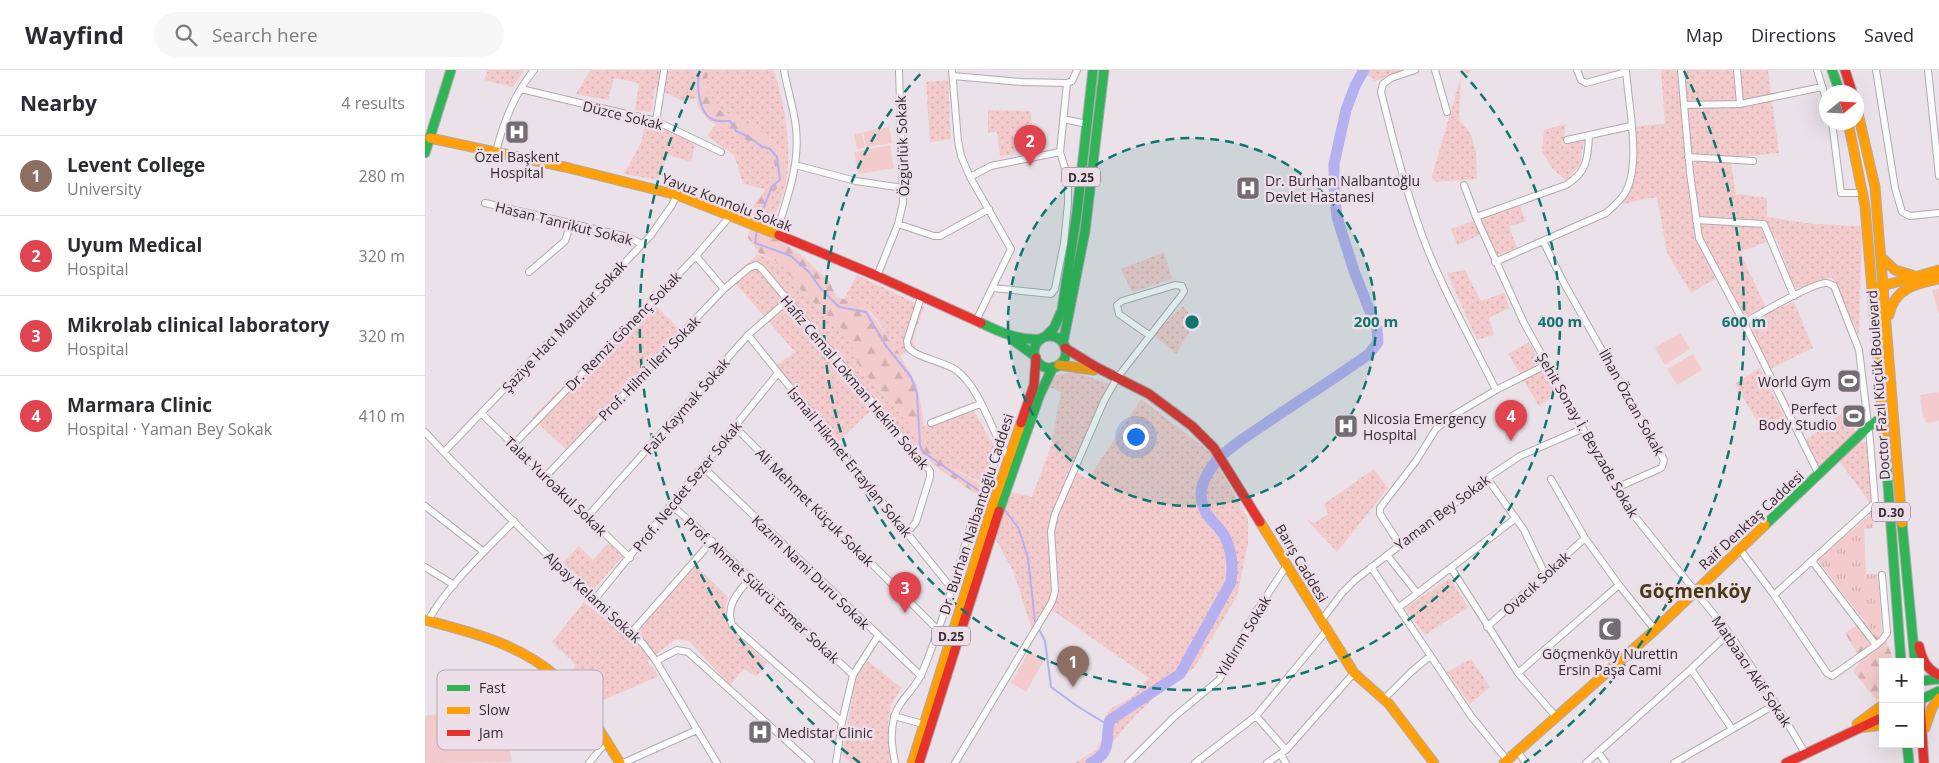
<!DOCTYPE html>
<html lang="en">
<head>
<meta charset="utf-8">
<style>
	:root { --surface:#fff; --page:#f7f7f7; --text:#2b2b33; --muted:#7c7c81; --line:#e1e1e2; --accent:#0b8043 }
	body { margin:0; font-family:"Open Sans",sans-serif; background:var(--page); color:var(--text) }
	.controls { position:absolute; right:15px; bottom:15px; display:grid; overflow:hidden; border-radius:0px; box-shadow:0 5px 20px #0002 }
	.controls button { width:45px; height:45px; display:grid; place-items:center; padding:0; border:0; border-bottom:1px solid var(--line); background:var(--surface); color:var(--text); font:25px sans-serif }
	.compass { position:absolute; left:1394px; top:15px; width:45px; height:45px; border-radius:50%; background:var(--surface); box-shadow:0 5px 20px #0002; rotate:72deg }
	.you { position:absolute; left:710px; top:366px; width:18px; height:18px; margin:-12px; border:4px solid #fff; border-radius:50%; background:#1a73e8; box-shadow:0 0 0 8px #1a73e833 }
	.badge { display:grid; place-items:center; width:32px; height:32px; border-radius:50%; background:var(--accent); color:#fff; font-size:16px; font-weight:700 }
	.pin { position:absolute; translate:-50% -41px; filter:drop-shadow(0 1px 2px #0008) }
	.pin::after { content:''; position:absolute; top:26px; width:18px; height:15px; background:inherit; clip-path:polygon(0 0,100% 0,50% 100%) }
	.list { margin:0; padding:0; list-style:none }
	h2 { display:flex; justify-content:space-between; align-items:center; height:65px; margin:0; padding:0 20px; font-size:21px }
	h2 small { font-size:16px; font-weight:400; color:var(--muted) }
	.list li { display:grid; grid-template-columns:32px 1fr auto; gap:15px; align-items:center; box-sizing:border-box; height:80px; padding:0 20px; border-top:1px solid var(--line) }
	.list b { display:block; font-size:19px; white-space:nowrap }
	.list p { margin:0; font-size:16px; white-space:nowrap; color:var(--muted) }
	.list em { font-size:16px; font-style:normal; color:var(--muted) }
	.icon { flex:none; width:28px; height:28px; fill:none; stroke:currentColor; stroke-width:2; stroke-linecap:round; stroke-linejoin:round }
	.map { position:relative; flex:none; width:1514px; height:693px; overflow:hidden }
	header { display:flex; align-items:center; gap:30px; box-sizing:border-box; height:70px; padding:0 25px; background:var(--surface); border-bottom:1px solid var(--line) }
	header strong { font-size:24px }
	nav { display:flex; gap:28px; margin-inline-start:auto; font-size:18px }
	.search { width:350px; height:45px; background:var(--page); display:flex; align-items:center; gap:12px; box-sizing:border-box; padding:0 18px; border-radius:28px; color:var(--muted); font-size:19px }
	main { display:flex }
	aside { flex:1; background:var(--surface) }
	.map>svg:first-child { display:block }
	.grass { fill:url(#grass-dots) }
	.forest { fill:url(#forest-firs) }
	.park { fill:url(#park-tufts) }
	.garden { fill:#f3cbcc }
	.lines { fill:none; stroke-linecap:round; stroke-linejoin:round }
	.stream { stroke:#b5b0f0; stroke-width:2 }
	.river { stroke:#b5b0f0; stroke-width:11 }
	.street-casing { stroke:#b0aaaf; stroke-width:8 }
	.fast-casing { stroke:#b0aaaf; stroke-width:11 }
	.slow-casing { stroke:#b0aaaf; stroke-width:11 }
	.jam-casing { stroke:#b0aaaf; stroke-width:11 }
	.street { stroke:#fcfbfc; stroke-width:6 }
	.fast { stroke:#30b455; stroke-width:9 }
	.slow { stroke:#ff9f0a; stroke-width:9 }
	.jam { stroke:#e5322d; stroke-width:9 }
	.ring { fill:none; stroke:#0f766e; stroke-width:2.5; stroke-dasharray:9 6 }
	.labels { text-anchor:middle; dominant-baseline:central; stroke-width:5; stroke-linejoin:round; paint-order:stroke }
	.shield { fill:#eddeea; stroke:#6b6269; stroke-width:1 }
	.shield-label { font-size:12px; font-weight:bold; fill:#332d32 }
	.street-label { font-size:14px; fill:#332d32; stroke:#eddeea }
	.poi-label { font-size:14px; fill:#332d32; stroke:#eddeea; text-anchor:start }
	.district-label { font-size:19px; font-weight:bold; fill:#453a11; stroke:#eddeea }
	.key { fill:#eddeea; stroke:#b5a9b3; stroke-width:1 }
	.key-label { font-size:14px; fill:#332d32 }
	.centre { fill:#0f766e; stroke:#eddeea; stroke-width:2.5 }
	.ring-label { font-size:15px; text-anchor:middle; font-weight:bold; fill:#0f766e; stroke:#eddeea; stroke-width:5; stroke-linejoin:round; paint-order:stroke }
</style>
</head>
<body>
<header>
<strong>Wayfind</strong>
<div class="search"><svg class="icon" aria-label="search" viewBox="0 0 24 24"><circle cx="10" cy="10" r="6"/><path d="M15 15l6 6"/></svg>Search here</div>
<nav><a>Map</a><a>Directions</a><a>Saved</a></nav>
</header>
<main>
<aside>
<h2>Nearby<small>4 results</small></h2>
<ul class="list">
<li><span class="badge" style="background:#8d6e63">1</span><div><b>Levent College</b><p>University</p></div><em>280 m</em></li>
<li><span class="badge" style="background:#e0444e">2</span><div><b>Uyum Medical</b><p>Hospital</p></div><em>320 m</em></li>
<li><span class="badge" style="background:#e0444e">3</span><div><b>Mikrolab clinical laboratory</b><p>Hospital</p></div><em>320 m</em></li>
<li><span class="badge" style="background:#e0444e">4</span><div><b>Marmara Clinic</b><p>Hospital · Yaman Bey Sokak</p></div><em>410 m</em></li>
</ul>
</aside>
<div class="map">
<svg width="1514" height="693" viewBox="0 0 1514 693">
	<defs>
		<pattern id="grass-dots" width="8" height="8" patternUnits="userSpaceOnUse" patternTransform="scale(1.25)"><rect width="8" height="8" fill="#f3cbcc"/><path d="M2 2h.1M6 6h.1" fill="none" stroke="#d1afb0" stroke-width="1.8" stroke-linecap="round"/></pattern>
		<pattern id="forest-firs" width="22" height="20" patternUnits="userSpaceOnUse" patternTransform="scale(1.25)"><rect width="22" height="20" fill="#f3cbcc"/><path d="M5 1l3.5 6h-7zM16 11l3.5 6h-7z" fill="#d1afb0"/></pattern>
		<pattern id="park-tufts" width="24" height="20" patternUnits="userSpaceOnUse" patternTransform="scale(1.25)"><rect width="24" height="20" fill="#f3cbcc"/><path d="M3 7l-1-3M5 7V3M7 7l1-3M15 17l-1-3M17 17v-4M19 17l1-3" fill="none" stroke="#d1afb0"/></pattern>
	</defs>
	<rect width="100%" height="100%" fill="#eae2e8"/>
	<path class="grass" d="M63,0H99L88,17L59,10Z
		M165,0H269L272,28L258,31L230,18L226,42L210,40L214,13L189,8L183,30L151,24Z
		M284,0H348C360,29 369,91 359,121C355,133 350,145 345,156L337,152L347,125L358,110V83L325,55L286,35L281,16Z
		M931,0H978L949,11L948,8Z
		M1036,0H1048L1036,6L1034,50L1045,62L1051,82L1052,109L1010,112L1007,106L1036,6Z
		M1236,0H1343L1354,83L1305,88L1311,124L1342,128V147L1388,154L1437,156L1434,266L1407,207L1370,219L1351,168L1315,182L1343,242L1369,232L1388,278L1345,299L1296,205L1266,223L1242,183L1232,127L1197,134L1207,116L1212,91L1210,56L1240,54Z
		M523,10L526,69L505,72L501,12Z
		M563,40L606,41L607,60L588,62L589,85L575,86L572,61L563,63Z
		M221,50L249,61L270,75L266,92L244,85L232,110L199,104L216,73Z
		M291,54L346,83L352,103L340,119L318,114L309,85L282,66Z
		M1141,54L1137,75L1159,71L1155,94L1142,111L1128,99L1117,82L1119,60Z
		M1095,134L1100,152L1084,156L1092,178L1071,186L1061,162L1032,175L1026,159Z
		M739,182L747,209L707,222L696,199Z
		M333,184L356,194L376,220L423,265L435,298L486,356L494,381L453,334L409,375L346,299L370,282L306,208Z
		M1040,200L1056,231L1079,223L1084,238L1064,248L1069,265L1052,270L1022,203Z
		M432,205L499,237L487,271L491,277L475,286L452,249L438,234L419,229Z
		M224,229L262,267L146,384L107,348Z
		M758,236L771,252L751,284L729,265Z
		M1104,272L1131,324L1114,336L1083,284Z
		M1334,298L1361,349L1338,361L1310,314Z
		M650,302L690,316L651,402L663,409L716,329L785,382L823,448V473L812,526L769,598L731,626L709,647L670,693H650L671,680L680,663L681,648L685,639L707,627L724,608L627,540L611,566L607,560L589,503L569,466L583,421L607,427L626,376L636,322L624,317L631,305Z
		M548,339L572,381L566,416C547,408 509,392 501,372C499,367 499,361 499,356Z
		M1420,341L1436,372L1449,371L1447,443L1443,430L1409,384L1394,396L1381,370Z
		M949,399L963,418L912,482L881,449L890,453L903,444L899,434Z
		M184,472L199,485L168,520L138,493L154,476L168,490Z
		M266,491L303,527L300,538L304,557L342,593L332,606L319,599L305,615L264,571L251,569L222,591L234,606L167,635L142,609L151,595L127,572L159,532L206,571L244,525L239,521Z
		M1025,508L1043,537L1000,565L980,538Z
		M1046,589L1065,617L1045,634L1022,602Z
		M443,591L477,618C473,624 469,629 466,636C461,653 464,675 466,693H426L417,685L431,607Z"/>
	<path class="forest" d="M269,0H284L281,16L286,35L325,55L358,83V110L347,125L337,152L326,149L328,136L352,103L346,83L283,50L273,37Z
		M325,159L361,174L378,187L405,212L411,227L438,234L469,275L492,315L497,340L500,371L506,381L535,403L565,418L562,431L515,400L494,381L486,356L435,298L423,265L376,220L356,194L334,183L323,168Z
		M1439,551L1451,566L1457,562L1467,586L1466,592H1458V620L1452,631L1428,601L1436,590L1420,563Z"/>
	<path class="park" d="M1447,443L1448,458L1439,459L1441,504H1453L1457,562L1451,566L1392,490Z"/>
	<path class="garden" d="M464,57L467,73L441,77L438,62Z
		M437,63L440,78L432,79L429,64Z
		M465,75L469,98L433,104L429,82Z
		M1514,219V244L1507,220Z
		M1255,263L1265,279L1240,295L1230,278Z
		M1268,284L1277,300L1252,315L1242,299Z
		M1514,322V351L1501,353L1500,348H1498L1495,325Z
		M604,581L619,590L601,622L586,613Z
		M76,633L87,692L0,693V646Z"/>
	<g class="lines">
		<path class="stream" d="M275,0C271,14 273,44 289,50C294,52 300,51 305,51L311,61L324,67L336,76L345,79L352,87L355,110L347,116L333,153
			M332,160L330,173L366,186L384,202L396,219L414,237L441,242L461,276L486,307L492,324L495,375L498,382L566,429
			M578,438L594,459L603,488L610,551L620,571L626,617L652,636L683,655"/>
		<path class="river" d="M666,693C689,681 679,669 685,650L755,604L806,512C808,497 807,481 800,467C792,452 777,447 776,425C776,413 782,403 789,394C800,380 822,366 837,356C872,332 909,309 944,284L953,272L952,259L929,201L912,147L909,117V94L921,40L930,16L939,0"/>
		<g class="street-casing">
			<path id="street" d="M527,0L533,71L536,86L545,107L586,179L551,251
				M990,0L966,8L958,14L956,22C968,70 980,118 997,165C1017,219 1046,269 1071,320
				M1010,0L1022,42
				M1152,0L1156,10L1161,13L1201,2
				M1256,0L1265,103L1274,168L1319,253L1394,405
				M1312,0L1315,34
				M1392,0L1402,32
				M1451,0L1470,118L1477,142L1485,146L1514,143
				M1503,0L1514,106
				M528,6L596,12L642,13
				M642,13L647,11L652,0
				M96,19L231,51L296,82
				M1260,35L1315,34L1397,17
				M638,49L662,54
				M231,51L239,1
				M1407,52L1416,123H1438
				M1142,70L1206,56
				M71,82C78,53 90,23 109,0
				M1263,87L1328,91
				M370,95L431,111L478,118
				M545,107L566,96L635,82
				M1039,115L1051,147L1099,253L1191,418L1211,448L1304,563L1351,634L1380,683
				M60,133L203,167L217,174
				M1051,147L1141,115C1162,102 1163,89 1164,65
				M1271,150L1339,154L1369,226
				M473,154L509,166H515L564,139
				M351,164C362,129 375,95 371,58C369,38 362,19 359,0
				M1118,171L1140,215L1239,390L1237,397L1234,399L1191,418
				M271,186L299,219
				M1070,192L1181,143C1188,137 1195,131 1200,123C1217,95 1203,33 1201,0
				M104,202L140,171L146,153
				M452,206L473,154L478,133L474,0
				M568,218L626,224L630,219L639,173L643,133V108L635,82L642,13
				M496,227L482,271L483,277C491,288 518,291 531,300C553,316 565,355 578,379L584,386
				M1319,253C1333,245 1388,212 1402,213C1403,213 1407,215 1409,216L1434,280L1445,370L1450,433L1349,525
				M323,265L527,519
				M57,344L205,488
				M506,353L555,334
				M310,357L513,560
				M0,362L27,391L146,508L207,562L219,575L231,591L292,693
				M89,374L271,186L306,145
				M19,382L226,165L247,135L252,125
				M278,397L496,606
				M566,401L577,377
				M121,406L299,219L324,198L331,195L336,198L505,401V407L491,452L483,462
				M1062,408L1099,460L1120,504
				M1126,409L1160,468L1194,515L1230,560
				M246,435L267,453L428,605
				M0,436L59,482
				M163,446L323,265L362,231
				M975,475L955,444V438L991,391L1011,359L1024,348L1071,320L1121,295
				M1314,478L1349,525L1402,603L1407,606L1451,575L1457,570L1462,563L1457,505
				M962,485L992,523
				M1387,491L1451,575
				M0,497L29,515
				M946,497L1046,646L1082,690
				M1026,498L1093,603L1132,648
				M325,508C314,522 300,534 307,555L417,652
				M170,529L353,303
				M973,538L1091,448
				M3,551C20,518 62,479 89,451
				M896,551L917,523L930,510L1062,408L1095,386L1157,359
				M1062,557L1160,468
				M207,562L287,471
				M231,591L252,580L263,582L386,693
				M1266,599L1307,659
				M1093,603L1194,515
				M958,630L985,603L1005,586
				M469,646L498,654
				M831,646L861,680
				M1093,682L1101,693
				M1173,682L1181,693
				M856,685L861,693
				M164,693L182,671
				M198,693L272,660
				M411,693L417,652L428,605L453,566
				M470,693C467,677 465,664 469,648C474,629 490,620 497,603C517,555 532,504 546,454
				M530,693L627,532L630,521L626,461L630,444L679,331L692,308L756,226L759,221L757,216L750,215L697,231L692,235L694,244L724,265
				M703,693L749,647L794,610L831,542L862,495
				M770,693L831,646L902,560
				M842,693L861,680L929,603
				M1161,693L1266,599L1304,563
				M1249,693L1351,634"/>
		</g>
		<g class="fast-casing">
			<path id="fast" d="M1407,0L1415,22
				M0,83L26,0
				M556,253C575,262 594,271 616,269
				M621,266L629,258L637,240L652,142L668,0
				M609 282a16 16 0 1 1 32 0a16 16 0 1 1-32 0Z
				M588,270L610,286
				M638,273L660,161L679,0
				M1461,387L1476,592
				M574,441L615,324L628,297
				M1477,453L1490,592
				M1340,455L1443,357L1452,351L1458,350
				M1495,611L1514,609
				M1495,630L1514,621
				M1482,674L1484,693"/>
		</g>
		<g class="slow-casing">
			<path id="slow" d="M1432,39L1450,117L1477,453
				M1423,52L1440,136L1461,387
				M5,68L140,97L252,125L354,165
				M1457,188L1470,200L1487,205
				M1454,217L1514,200
				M1464,245C1470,218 1490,214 1514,209
				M634,295L669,300
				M835,452L929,603L964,634L1009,693
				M0,550C46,562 95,574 132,607C158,631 176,663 195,693
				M1432,654L1458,635
				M1433,658L1458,655
				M1500,658L1507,638L1514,628
				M487,693L566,440L596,353
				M1079,693L1230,560L1340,455"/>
		</g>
		<g class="jam-casing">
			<path id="jam" d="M1420,0L1427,22
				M354,165L452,206L556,253
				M640,278L671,297L724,324L767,356L789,378L835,452
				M596,353L609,315L611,288
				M1494,576C1497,589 1501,599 1514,605
				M1495,633L1499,693
				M494,693L574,441
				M1361,693L1458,647"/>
		</g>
		<use href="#street" class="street"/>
		<use href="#fast" class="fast"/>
		<use href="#slow" class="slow"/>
		<use href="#jam" class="jam"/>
	</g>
	<circle cx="767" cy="252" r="184" fill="#0f766e" fill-opacity=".12"/>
	<g class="ring">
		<circle cx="767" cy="252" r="184"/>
		<path d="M1036 1A368 368 0 1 1 498 1"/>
		<path d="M435 693A552 552 0 0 1 275 1M1259 1A552 552 0 0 1 1099 693"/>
	</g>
	<defs>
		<g id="hospital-square" transform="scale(1.25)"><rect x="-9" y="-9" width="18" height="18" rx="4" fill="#736c72" stroke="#eddeea"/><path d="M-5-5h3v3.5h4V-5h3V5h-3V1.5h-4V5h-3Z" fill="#fff"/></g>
		<g id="stadium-square" transform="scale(1.25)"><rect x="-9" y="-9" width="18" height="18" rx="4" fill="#736c72" stroke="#eddeea"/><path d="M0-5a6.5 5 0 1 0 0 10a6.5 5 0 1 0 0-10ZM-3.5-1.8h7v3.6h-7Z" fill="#fff"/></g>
		<g id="mosque-square" transform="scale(1.25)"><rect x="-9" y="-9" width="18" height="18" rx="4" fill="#736c72" stroke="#eddeea"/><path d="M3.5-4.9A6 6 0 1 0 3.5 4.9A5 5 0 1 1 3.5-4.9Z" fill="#fff"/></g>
	</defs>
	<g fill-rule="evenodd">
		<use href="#hospital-square" x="92" y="62"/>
		<use href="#hospital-square" x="823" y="118"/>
		<use href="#stadium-square" x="1424" y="311"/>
		<use href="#stadium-square" x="1429" y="346"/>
		<use href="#hospital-square" x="921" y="356"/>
		<use href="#mosque-square" x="1185" y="559"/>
		<use href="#hospital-square" x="335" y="662"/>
	</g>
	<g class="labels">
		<g class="shield">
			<rect x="637" y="97.5" width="38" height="19" rx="4"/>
			<rect x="1447" y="432.5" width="38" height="19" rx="4"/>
			<rect x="507" y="556.5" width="38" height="19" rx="4"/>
		</g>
		<g class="shield-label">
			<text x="656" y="107">D.25</text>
			<text x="1466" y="442">D.30</text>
			<text x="526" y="566">D.25</text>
		</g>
		<g class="street-label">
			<text transform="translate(198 45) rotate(14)">Düzce Sokak</text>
			<text transform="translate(477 76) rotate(-92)">Özgürlük Sokak</text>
			<text transform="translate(302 132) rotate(21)">Yavuz Konnolu Sokak</text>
			<text transform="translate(139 153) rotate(14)">Hasan Tanrikut Sokak</text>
			<text transform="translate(139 256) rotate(-47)">Şaziye Hacı Maltızlar Sokak</text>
			<text transform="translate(198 261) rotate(-46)">Dr. Remzi Gönenç Sokak</text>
			<text transform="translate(224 298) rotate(-46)">Prof. Hilmi İleri Sokak</text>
			<text transform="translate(430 312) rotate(50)">Hafiz Cemal Lokman Hekim Sokak</text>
			<text transform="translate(1453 315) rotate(-94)">Doctor Fazıl Küçük Boulevard</text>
			<text transform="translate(1207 332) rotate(61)">İlhan Özcan Sokak</text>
			<text transform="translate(261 336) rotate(-49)">Faiz Kaymak Sokak</text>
			<text transform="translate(1163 365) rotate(60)">Şehit Sonay İ. Beyzade Sokak</text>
			<text transform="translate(425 392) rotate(51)">İsmail Hikmet Ertaylan Sokak</text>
			<text transform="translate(131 416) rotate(44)">Talat Yuroakul Sokak</text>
			<text transform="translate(262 416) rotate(-51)">Prof. Necdet Sezer Sokak</text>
			<text transform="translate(390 437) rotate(45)">Ali Mehmet Küçuk Sokak</text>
			<text transform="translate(1017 442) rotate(-37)">Yaman Bey Sokak</text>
			<text transform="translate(551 444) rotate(-72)">Dr. Burhan Nalbantoğlu Caddesi</text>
			<text transform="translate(1326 450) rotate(-43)">Raif Denktaş Caddesi</text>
			<text transform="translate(877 493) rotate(59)">Barış Caddesi</text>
			<text transform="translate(386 502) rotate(44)">Kazım Nami Duru Sokak</text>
			<text transform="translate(1111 513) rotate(-43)">Ovacık Sokak</text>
			<text transform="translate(337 520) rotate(43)">Prof. Ahmet Sükrü Esmer Sokak</text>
			<text transform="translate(168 527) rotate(43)">Alpay Kelami Sokak</text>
			<text transform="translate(818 566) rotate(-59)">Yıldırım Sokak</text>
			<text transform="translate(1327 601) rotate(56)">Matbaacı Akif Sokak</text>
		</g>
		<g class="poi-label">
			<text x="92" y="86" text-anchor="middle">Özel Başkent<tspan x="92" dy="16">Hospital</tspan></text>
			<text x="840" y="110">Dr. Burhan Nalbantoğlu<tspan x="840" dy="16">Devlet Hastanesi</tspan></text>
			<text x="1406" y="311" text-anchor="end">World Gym</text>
			<text x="1412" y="338" text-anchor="end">Perfect<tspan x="1412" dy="16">Body Studio</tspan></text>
			<text x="938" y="348">Nicosia Emergency<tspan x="938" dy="16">Hospital</tspan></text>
			<text x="1185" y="583" text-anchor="middle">Göçmenköy Nurettin<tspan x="1185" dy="16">Ersin Paşa Cami</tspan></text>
			<text x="352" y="662">Medistar Clinic</text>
		</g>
		<g class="district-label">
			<text x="1270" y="521">Göçmenköy</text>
		</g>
	</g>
	<rect x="12" y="600" width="166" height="80" rx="8" class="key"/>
	<rect x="22" y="615" width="23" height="6" fill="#30b455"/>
	<rect x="22" y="637" width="23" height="7" fill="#ff9f0a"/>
	<rect x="22" y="660" width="23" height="6" fill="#e5322d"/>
	<g class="key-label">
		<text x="54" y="623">Fast</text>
		<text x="54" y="645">Slow</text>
		<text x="54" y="668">Jam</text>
	</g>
	<circle cx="767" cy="252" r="8" class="centre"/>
	<g class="ring-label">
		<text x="951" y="257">200 m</text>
		<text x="1135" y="257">400 m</text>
		<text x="1319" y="257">600 m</text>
	</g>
</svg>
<div class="controls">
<button>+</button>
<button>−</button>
</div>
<svg class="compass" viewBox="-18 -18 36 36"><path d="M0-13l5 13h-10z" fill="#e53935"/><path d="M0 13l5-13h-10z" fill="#7c7c81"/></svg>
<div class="you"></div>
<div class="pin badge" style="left:648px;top:617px;background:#8d6e63">1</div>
<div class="pin badge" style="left:605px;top:96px;background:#e0444e">2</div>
<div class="pin badge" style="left:480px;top:543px;background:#e0444e">3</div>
<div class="pin badge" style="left:1086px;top:371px;background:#e0444e">4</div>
</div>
</main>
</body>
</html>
